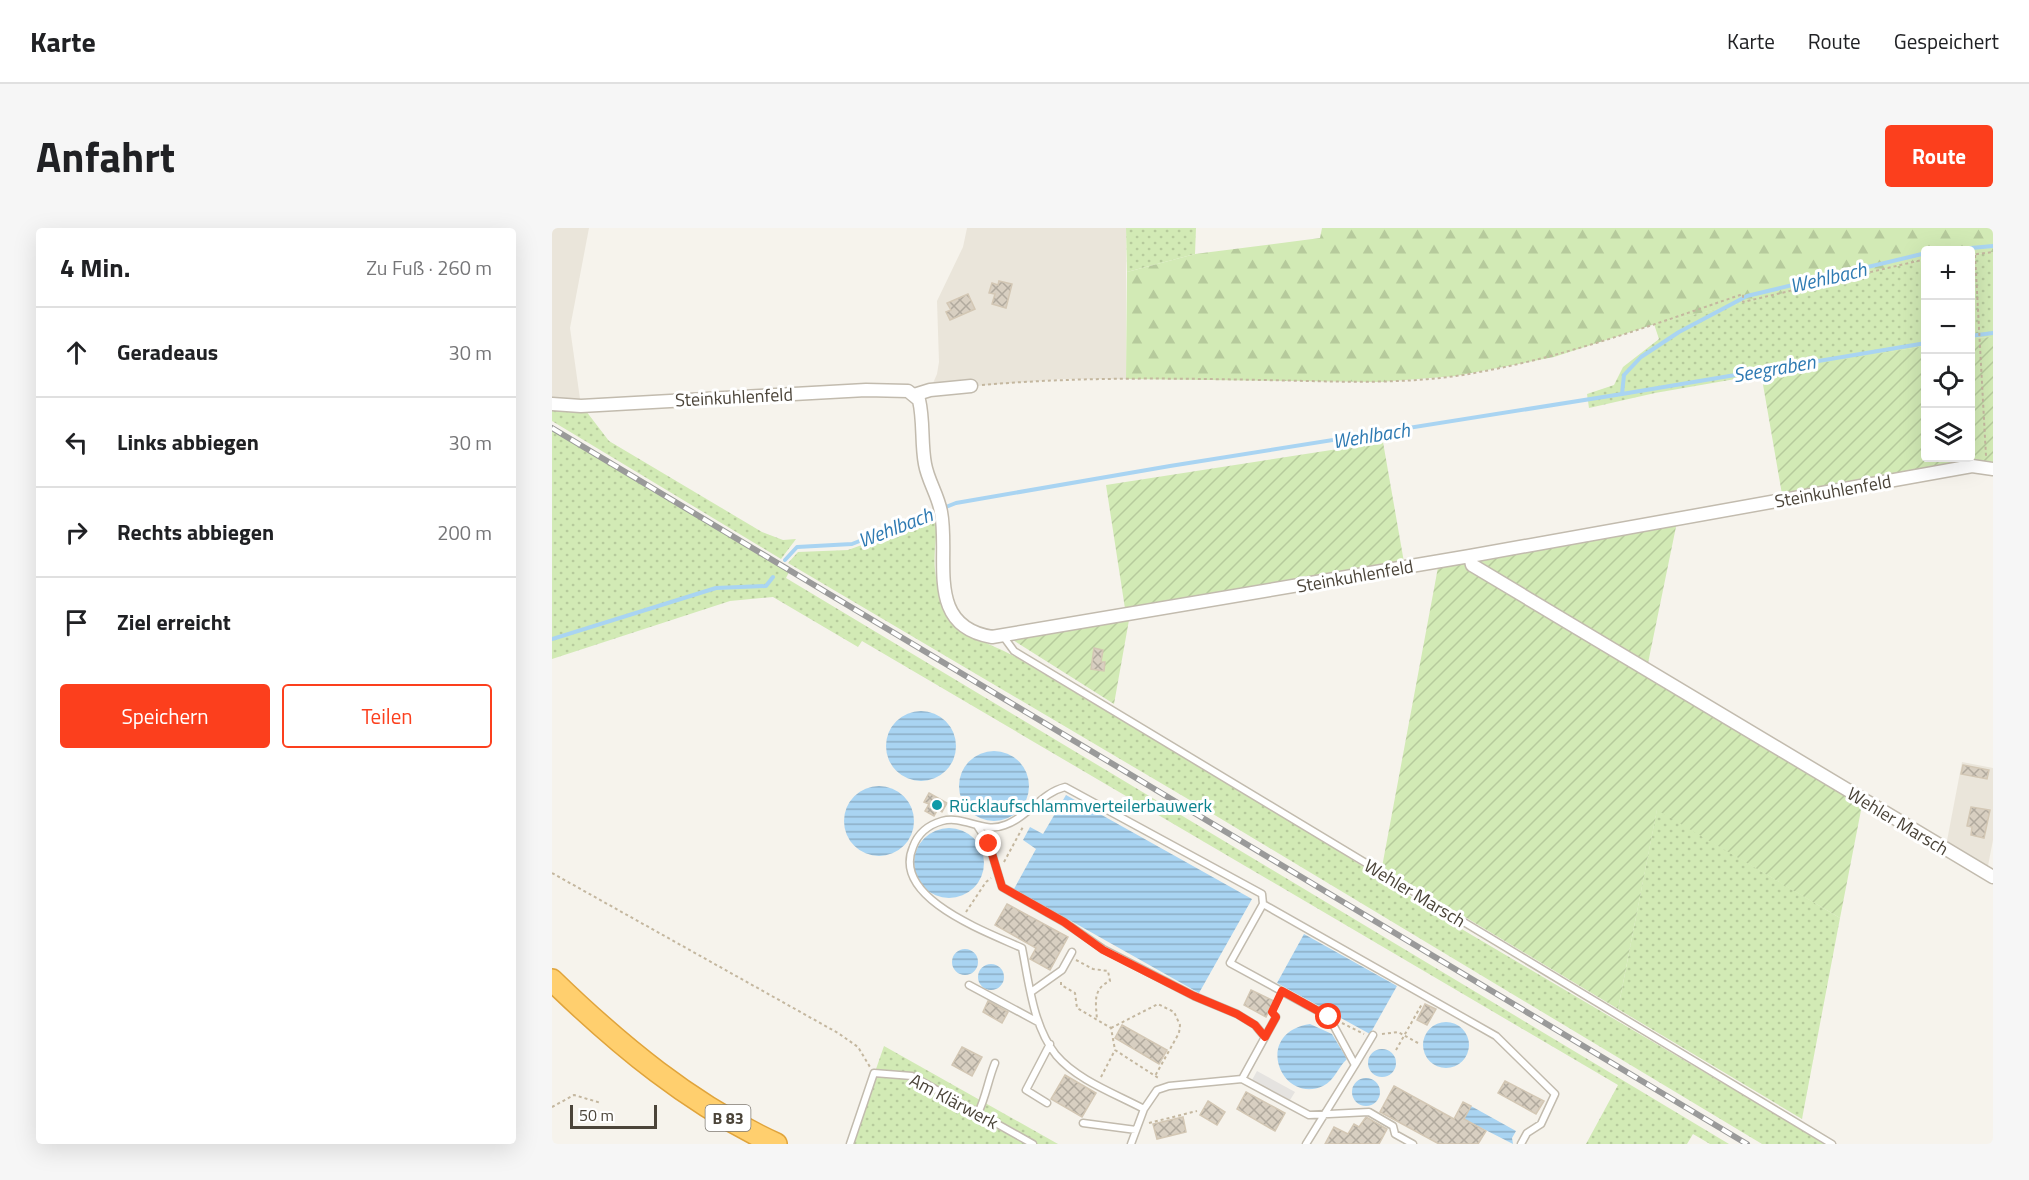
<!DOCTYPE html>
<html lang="de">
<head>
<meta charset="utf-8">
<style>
	:root { --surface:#fff; --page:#f6f6f6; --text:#202124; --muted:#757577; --line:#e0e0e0; --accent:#fc3f1d }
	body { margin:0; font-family:"Titillium Web",sans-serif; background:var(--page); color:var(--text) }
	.controls { position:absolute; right:18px; top:18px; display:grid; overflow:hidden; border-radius:6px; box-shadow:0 6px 24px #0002 }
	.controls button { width:54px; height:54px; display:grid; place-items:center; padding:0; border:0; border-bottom:2px solid var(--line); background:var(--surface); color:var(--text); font:30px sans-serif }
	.scale { position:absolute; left:18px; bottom:15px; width:87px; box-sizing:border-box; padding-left:6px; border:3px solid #4b4439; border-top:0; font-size:16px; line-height:21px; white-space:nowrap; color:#4b4439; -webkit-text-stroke:4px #fff; paint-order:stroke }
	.stop { position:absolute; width:18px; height:18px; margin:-14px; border:4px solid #fc3f1d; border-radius:50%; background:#fff }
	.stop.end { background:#fc3f1d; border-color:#fff; box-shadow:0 2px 6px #0008 }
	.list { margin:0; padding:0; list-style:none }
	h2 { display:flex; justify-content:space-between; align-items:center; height:78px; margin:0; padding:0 24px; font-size:26px }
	h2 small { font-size:20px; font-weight:400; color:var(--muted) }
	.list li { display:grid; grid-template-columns:39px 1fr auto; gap:18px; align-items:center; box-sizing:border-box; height:90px; padding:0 24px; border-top:2px solid var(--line) }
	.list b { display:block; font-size:22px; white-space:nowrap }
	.list em { font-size:20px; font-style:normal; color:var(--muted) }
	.actions { display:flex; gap:12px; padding:18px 24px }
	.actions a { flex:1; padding:14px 0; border:2px solid var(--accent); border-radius:6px; text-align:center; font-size:21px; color:var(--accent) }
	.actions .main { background:var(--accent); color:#fff }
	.icon { flex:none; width:33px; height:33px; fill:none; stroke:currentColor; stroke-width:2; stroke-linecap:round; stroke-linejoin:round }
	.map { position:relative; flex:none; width:1441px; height:916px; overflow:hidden; border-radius:6px }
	header { display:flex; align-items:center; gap:36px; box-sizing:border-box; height:84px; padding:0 30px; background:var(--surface); border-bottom:2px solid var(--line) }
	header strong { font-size:28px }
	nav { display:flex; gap:33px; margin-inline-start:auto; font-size:21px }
	.intro { display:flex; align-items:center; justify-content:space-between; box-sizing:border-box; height:144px; padding:0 36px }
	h1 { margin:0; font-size:42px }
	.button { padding:15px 27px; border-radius:6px; background:var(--accent); color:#fff; font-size:21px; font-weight:700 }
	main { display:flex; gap:36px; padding:0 36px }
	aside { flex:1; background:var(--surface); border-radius:6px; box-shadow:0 6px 24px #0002 }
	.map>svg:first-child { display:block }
	.residential { fill:#eae5da }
	.grass { fill:url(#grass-dots) }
	.forest { fill:url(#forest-firs) }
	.garden { fill:url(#garden-furrows) }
	.parking { fill:#e5e3e0 }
	.water { fill:url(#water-rules) }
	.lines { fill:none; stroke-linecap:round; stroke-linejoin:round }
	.stream { stroke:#a9d4f2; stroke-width:4 }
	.building { fill:url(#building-cross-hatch); stroke:#d3c7b4; stroke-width:1.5 }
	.lane-casing { stroke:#c2bbae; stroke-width:9 }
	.street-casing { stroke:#c2bbae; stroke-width:15 }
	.highway-casing { stroke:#e0a43c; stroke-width:24 }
	.path { stroke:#c4b79f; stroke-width:2; stroke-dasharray:3 3; stroke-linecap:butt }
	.lane { stroke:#fff; stroke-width:6 }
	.street { stroke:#fff; stroke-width:12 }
	.highway { stroke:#ffcf6e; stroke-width:21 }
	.rail-casing { stroke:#9a9a9a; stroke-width:6 }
	.rail { stroke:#fff; stroke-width:4; stroke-dasharray:11; stroke-linecap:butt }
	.route { stroke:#fc3f1d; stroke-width:8 }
	.culture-dot { fill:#0f9aa8; stroke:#fff; stroke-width:2 }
	.labels { text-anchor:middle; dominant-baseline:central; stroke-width:6; stroke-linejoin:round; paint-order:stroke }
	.shield { fill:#fff; stroke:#817c74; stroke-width:1.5 }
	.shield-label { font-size:16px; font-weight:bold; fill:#4b4439 }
	.street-label { font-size:18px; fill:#4b4439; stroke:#fff }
	.culture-label { font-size:18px; fill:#0d838f; stroke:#fff; text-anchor:start }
	.water-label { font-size:20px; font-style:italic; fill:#2e7ab2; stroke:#fff }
</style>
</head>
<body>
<header>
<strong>Karte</strong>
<nav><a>Karte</a><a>Route</a><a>Gespeichert</a></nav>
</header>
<div class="intro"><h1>Anfahrt</h1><a class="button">Route</a></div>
<main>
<aside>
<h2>4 Min.<small>Zu Fuß · 260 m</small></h2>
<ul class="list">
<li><svg class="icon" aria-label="ahead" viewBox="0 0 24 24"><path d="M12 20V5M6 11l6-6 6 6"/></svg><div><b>Geradeaus</b></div><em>30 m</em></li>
<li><svg class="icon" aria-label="left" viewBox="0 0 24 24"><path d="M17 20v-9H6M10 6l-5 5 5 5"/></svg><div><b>Links abbiegen</b></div><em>30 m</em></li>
<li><svg class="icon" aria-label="right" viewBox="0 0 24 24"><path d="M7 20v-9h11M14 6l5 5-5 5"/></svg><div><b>Rechts abbiegen</b></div><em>200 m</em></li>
<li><svg class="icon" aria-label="arrive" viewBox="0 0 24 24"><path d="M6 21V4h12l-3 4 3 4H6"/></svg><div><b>Ziel erreicht</b></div></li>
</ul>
<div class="actions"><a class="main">Speichern</a><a>Teilen</a></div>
</aside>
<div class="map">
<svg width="1441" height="916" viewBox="0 0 1441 916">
	<defs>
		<pattern id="grass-dots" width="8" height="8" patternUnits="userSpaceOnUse" patternTransform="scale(1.5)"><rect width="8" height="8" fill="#d2eab5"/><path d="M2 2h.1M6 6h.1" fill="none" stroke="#b6ca9c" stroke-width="1.8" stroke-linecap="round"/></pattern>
		<pattern id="forest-firs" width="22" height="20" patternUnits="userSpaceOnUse" patternTransform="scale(1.5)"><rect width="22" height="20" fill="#d2eab5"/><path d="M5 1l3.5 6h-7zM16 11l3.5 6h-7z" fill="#b6ca9c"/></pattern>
		<pattern id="garden-furrows" width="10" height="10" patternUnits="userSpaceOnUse" patternTransform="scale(1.5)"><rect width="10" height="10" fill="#d2eab5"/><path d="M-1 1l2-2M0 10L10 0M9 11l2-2" fill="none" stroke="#b6ca9c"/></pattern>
		<pattern id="water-rules" width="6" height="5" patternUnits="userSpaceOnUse" patternTransform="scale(1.5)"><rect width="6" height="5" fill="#a9d4f2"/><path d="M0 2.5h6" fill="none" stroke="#8caec5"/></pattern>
		<pattern id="building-cross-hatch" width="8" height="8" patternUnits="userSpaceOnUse" patternTransform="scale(1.5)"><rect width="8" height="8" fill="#d8cfc1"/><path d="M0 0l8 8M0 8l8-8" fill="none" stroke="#b1aa9e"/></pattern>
	</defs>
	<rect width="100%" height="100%" fill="#f6f3ec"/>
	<path class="residential" d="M0,0H37L18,100L29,178L0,176Z
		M415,0H574V151H508L378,162L385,146L387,134L385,73L411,19Z
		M1410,534L1441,540V612L1435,643L1394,618Z"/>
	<path class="grass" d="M574,0H644L643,26L575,44Z
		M1441,24V109L1419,110L1418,27Z
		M1373,31V118L1103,165L1037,180L1035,166L1062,157L1071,139L1107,111L1102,96Z
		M0,183H34L57,213L210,304L231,312L244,311L229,331L0,193Z
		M0,200L238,342L234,350L1177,916H1158L1141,906L1135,916H1034L1066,857L310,413L306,419L221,369L178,373L0,431Z
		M384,290C386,307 381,324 383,342C390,405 413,403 462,428L739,593L913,703L1274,916H1210L641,574L236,335L246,324L296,322Z
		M1105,581L1288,690L1250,891L1066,781Z
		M332,818L506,916H298Z"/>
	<path class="forest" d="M770,0H1441V24L1419,27L1418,22H1374L1373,31L1103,96L1002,129L904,148L828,154L574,151L575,44L643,26L768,10Z"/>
	<path class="garden" d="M1441,109V241L1434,239L1231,272L1209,145L1373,118L1374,230H1418L1419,110Z
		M831,214L853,340L574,387L554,257Z
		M1126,289L1095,440L1311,572L1288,690L1105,582L1066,781L830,639L887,334Z
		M577,392L562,476L461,412Z"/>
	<path class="parking" d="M705,843L743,864L738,872L700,852Z"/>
	<path class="water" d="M334 518a35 35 0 1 1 70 0a35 35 0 1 1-70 0Z
		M407 558a35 35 0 1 1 70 0a35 35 0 1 1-70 0Z
		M292 593a35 35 0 1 1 70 0a35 35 0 1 1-70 0Z
		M514,567L700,671L647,765L462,661L484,621L471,612L478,599L491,606Z
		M362 635a35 35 0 1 1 70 0a35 35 0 1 1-70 0Z
		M752,706L845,758L818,806L725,755Z
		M400 734a13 13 0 1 1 26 0a13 13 0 1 1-26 0Z
		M426 749a13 13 0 1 1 26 0a13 13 0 1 1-26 0Z
		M871 817a23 23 0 1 1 46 0a23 23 0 1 1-46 0Z
		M758,796L780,806L795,831C786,839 783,852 771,858C729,877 700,805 758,796Z
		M816 835a14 14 0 1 1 28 0a14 14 0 1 1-28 0Z
		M800 864a14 14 0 1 1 28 0a14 14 0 1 1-28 0Z
		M919,878L964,903L960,910L961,916L912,891Z"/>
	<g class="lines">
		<path class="stream" d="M1397,22L1441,18
			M1418,108L1441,105
			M1070,166L1374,115
			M233,332L245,319L300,316L404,275L618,238L1070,166L1072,147L1089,129L1127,104L1195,68L1374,25
			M0,411L164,360L214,358L221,349"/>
	</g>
	<path class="building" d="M447,53L460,56L454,80L440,76L443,66L437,65L440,55L446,57Z
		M416,66L423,81L398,92L394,84L399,82L395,75Z
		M542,420L551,422L549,434H553L552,443L539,441Z
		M1411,537L1437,542L1435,551L1409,546Z
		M377,565L395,575L390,584L386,581L382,588L373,583L377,576L372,574Z
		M1419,579L1438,582L1432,610L1419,607L1420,599L1415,598Z
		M455,676L516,709L498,742L478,731L484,720L443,697Z
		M699,762L722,773L714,789L692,777Z
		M436,773L456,784L450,795L431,784Z
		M873,776L884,781L875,797L865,792Z
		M570,797L615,822L607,836L563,810Z
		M410,819L430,829L420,848L400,837Z
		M513,847L544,865L530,889L499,871Z
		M953,853L992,873L984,886L946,865Z
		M842,858L902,891L911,874L919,878L912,891L934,903L926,916H887L828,884Z
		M694,864L733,885L723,903L685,881Z
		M656,873L673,884L665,897L648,887Z
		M631,889L634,904L605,911L601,896Z
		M814,889L835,901L827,916H773L782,899L796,906L802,896L807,899Z"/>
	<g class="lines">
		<g class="lane-casing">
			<path id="lane" d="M451,408L462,423L1280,916
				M426,599L437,616L450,659L512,694L551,721L642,768L685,786L703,797L713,809
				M417,757L486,794
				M479,764L510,742L520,724
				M803,837L821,807
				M690,851L724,789
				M495,875L474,862L498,816
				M592,881C564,866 525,852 504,827C481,798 477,755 470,720C435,704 339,670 361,619C366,605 376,597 390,593C412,587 431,606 453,597C476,589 489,565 513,559L710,666L711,676
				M426,885C434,869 436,852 443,835
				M531,895L584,902
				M298,916L322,845L360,848L481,916
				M579,916L592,881L605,862L617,858L690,851L757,887L817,884L841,898L843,906L861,916
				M754,916L803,837L777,789L678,735L711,676L944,808L1003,866L989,896L975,905L969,916"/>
		</g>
		<g class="street-casing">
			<path id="street" d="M362,167L378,162L419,158
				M0,176L29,178L314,162L356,163L367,172C372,193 369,215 373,236C376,253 386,267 389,284C398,330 372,398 440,409L918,328L1420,238L1441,241
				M918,328L920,337L1441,649"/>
		</g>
		<g class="highway-casing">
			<path id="highway" d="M0,752C67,817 139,877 224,916"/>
		</g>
		<path class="path" d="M1418,27L1441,24
			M1423,27L1434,228
			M430,157C523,149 616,150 710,152C775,153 840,157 904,148C1003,133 1097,98 1191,66V74L1374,31
			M452,634L472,597
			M0,645L286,805L306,819L318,839
			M414,684L434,654L439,650
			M524,732L541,741L556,743L558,753C540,761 544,775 545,792
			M509,754V757L523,765L525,780L559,800L563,822L608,851
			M790,795L812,806
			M559,800L606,776L622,784L628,797L627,805L603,848
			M830,806L846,804L866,815
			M844,822L870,776
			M549,849L563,822
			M0,879L22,867L49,875
			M597,895L645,883"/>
		<use href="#lane" class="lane"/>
		<use href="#street" class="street"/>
		<use href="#highway" class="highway"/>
		<g class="rail-casing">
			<path id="rail" d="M0,200L1195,916"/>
		</g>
		<use href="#rail" class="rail"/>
	</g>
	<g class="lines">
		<path class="route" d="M437,616L450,659L512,694L551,722L642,768L685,786L703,797L713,809L724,789L720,784L730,763L777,789"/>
	</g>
	<circle class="culture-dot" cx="385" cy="577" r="6"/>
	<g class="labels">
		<rect class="shield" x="153.5" y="877" width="45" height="26" rx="4.5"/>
		<g class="shield-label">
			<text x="176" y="890">B 83</text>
		</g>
		<g class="street-label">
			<text transform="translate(182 169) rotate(-3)">Steinkuhlenfeld</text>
			<text transform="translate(1281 263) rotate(-10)">Steinkuhlenfeld</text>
			<text transform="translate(803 348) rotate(-10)">Steinkuhlenfeld</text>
			<text transform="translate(1346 593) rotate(31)">Wehler Marsch</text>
			<text transform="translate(863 665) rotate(31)">Wehler Marsch</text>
			<text transform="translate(402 873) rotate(28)">Am Klärwerk</text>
		</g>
		<g class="culture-label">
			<text x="397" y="577">Rücklaufschlammverteilerbauwerk</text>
		</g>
		<g class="water-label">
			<text transform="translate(1276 49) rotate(-13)">Wehlbach</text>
			<text transform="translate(1222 140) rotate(-10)">Seegraben</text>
			<text transform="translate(819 207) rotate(-9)">Wehlbach</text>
			<text transform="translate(343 299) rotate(-21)">Wehlbach</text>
		</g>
	</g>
</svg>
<div class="controls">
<button>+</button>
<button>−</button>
<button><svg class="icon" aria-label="locate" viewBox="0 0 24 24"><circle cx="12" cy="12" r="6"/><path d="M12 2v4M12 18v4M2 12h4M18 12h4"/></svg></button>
<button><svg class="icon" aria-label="layers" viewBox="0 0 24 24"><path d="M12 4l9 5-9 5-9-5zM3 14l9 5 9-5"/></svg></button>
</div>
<div class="scale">50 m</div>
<div class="stop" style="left:777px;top:789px"></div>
<div class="stop end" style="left:437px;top:616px"></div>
</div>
</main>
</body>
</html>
